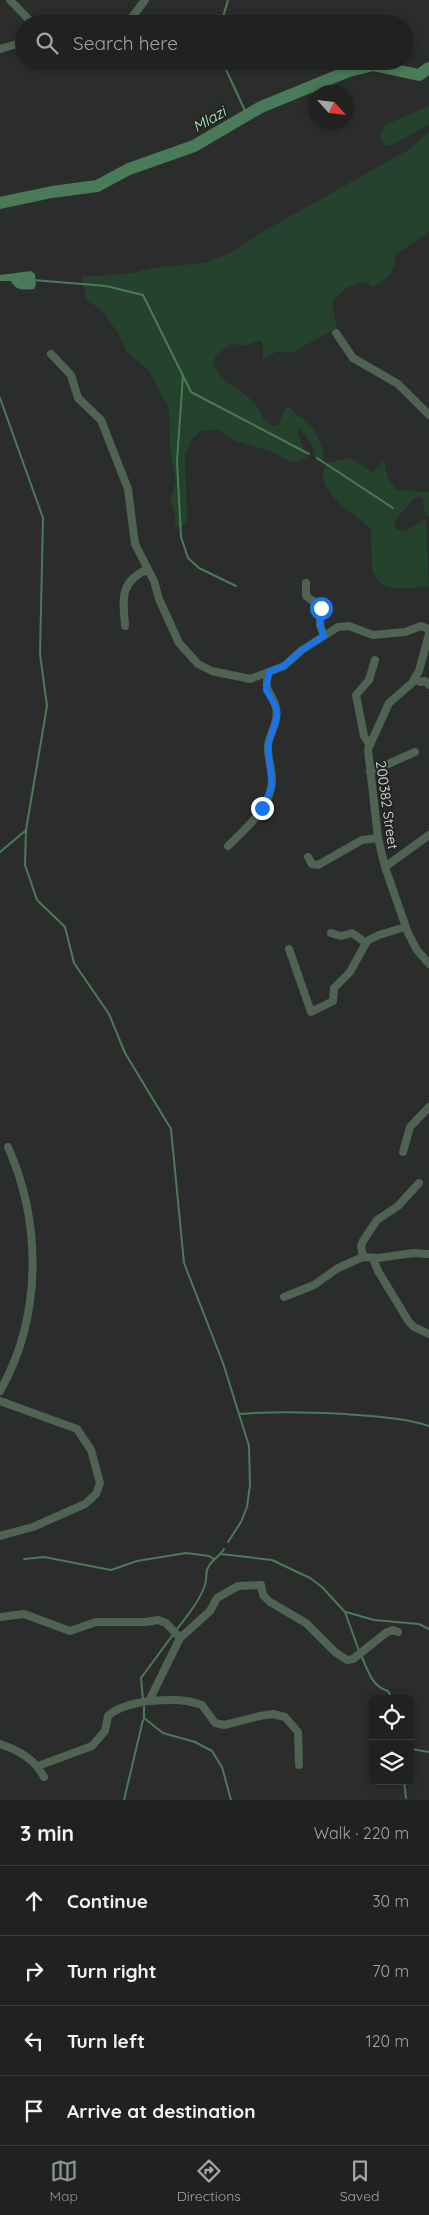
<!DOCTYPE html>
<html lang="en">
<head>
<meta charset="utf-8">
<style>
	:root { --surface:#202220; --page:#2d2f2d; --text:#f1f3f6; --muted:#a2a4a5; --line:#3d3f3e; --accent:#8c9099 }
	body { margin:0; font-family:Quicksand,sans-serif; background:var(--page); color:var(--text) }
	.controls { position:absolute; right:15px; bottom:15px; display:grid; overflow:hidden; border-radius:8px; box-shadow:0 2px 8px #0003 }
	.controls button { width:45px; height:45px; display:grid; place-items:center; padding:0; border:0; border-bottom:1px solid var(--line); background:var(--surface); color:var(--text); font:25px sans-serif }
	.compass { position:absolute; left:309px; top:85px; width:45px; height:45px; border-radius:50%; background:var(--surface); box-shadow:0 2px 8px #0003; rotate:117deg }
	.stop { position:absolute; width:15px; height:15px; margin:-11px; border:4px solid #1a73e8; border-radius:50%; background:#fff }
	.stop.end { background:#1a73e8; border-color:#fff; box-shadow:0 1px 5px #0008 }
	.list { margin:0; padding:0; list-style:none }
	h2 { display:flex; justify-content:space-between; align-items:center; height:65px; margin:0; padding:0 20px; font-size:21px }
	h2 small { font-size:16px; font-weight:400; color:var(--muted) }
	.list li { display:grid; grid-template-columns:32px 1fr auto; gap:15px; align-items:center; box-sizing:border-box; height:70px; padding:0 20px; border-top:1px solid var(--line) }
	.list b { display:block; font-size:19px; white-space:nowrap }
	.list em { font-size:16px; font-style:normal; color:var(--muted) }
	.icon { flex:none; width:28px; height:28px; fill:none; stroke:currentColor; stroke-width:2; stroke-linecap:round; stroke-linejoin:round }
	.map { position:relative; flex:none; width:429px; height:1800px; overflow:hidden }
	.search { position:absolute; background:var(--surface); box-shadow:0 2px 8px #0003; left:15px; right:15px; top:15px; height:55px; display:flex; align-items:center; gap:12px; box-sizing:border-box; padding:0 18px; border-radius:28px; color:var(--muted); font-size:19px }
	.sheet { height:345px; background:var(--surface) }
	nav { display:flex; justify-content:space-around; align-items:center; box-sizing:border-box; height:70px; border-top:1px solid var(--line); background:var(--surface); font-size:14px; color:var(--muted) }
	nav a { display:grid; justify-items:center; gap:2px }
	nav .on { color:var(--accent) }
	.map>svg:first-child { display:block }
	.green { fill:#25422d }
	.water { fill:#4a7b58 }
	.lines { fill:none; stroke-linecap:round; stroke-linejoin:round }
	.stream { stroke:#4a7b58; stroke-width:2 }
	.river { stroke:#4a7b58; stroke-width:12 }
	.street { stroke:#4f6353; stroke-width:8 }
	.route { stroke:#1a73e8; stroke-width:6 }
	.labels { text-anchor:middle; dominant-baseline:central; stroke-width:4; stroke-linejoin:round; paint-order:stroke }
	.street-label { font-size:14px; fill:#e6e8e6; stroke:#212421 }
	.water-label { font-size:15px; font-style:italic; fill:#adf8c1; stroke:#212421 }
</style>
</head>
<body>
<div class="map">
<svg width="429" height="1800" viewBox="0 0 429 1800">
	<rect width="100%" height="100%" fill="#2a2d2b"/>
	<path class="green" d="M429,106V124L392,145L386,146L379,136L385,125Z
		M429,132V231L396,255C395,273 387,278 373,287L366,282C351,282 339,292 332,304L337,328L291,353L278,351L263,359V344L260,340L245,346L232,344L217,354L213,362C220,384 240,387 254,403C264,414 257,417 274,426L278,425L285,408L289,406C294,414 298,415 305,420C316,429 321,442 324,456L320,462L316,460L312,444L299,428L297,432L307,457L293,463L275,453L233,440L220,430L200,431L191,440L185,455L187,520L180,529L175,525V514L170,500L176,482L170,450L169,408L149,371L126,351L118,333L101,310L86,299L82,277L134,273L150,268L204,263L231,253L257,235L408,150Z
		M351,458L372,472L384,461L388,478L396,490L429,492V516L425,515L423,500L421,496L413,499L395,521L396,529L404,532L426,519L429,587C407,585 385,599 372,570L371,529C356,515 308,488 328,463Z"/>
	<path class="water" d="M31,271L35,274L36,285L34,289C24,290 16,291 11,281H0V275Z"/>
	<g class="lines">
		<path class="stream" d="M221,24L228,0
			M222,61L247,115
			M33,280L106,286L143,295L191,392L309,454
			M183,375L177,461L181,537L188,558L199,568L236,586
			M0,398L43,518L40,654L47,706L26,830L25,865L37,900L65,927L74,963L109,1014L125,1053L171,1129L184,1263L223,1363L249,1446L250,1485L247,1507L241,1522L228,1542
			M317,458L393,508
			M0,852L25,831
			M239,1414C275,1411 310,1412 346,1414C375,1417 402,1417 429,1426
			M221,1554L272,1560L310,1578L322,1587L345,1612L359,1651
			M24,1559L44,1557L111,1570L137,1561L186,1553L209,1556L214,1559
			M346,1612L374,1620L419,1624L429,1629
			M176,1630C186,1618 204,1596 206,1580C207,1574 205,1571 209,1566C213,1559 220,1556 224,1549
			M361,1655C368,1670 371,1686 388,1691L392,1699
			M143,1700L141,1678L172,1636
			M144,1707V1718L163,1733L195,1742L212,1751L222,1767L231,1800
			M410,1746V1752
			M411,1749L429,1752
			M404,1781L406,1798
			M124,1800L143,1720"/>
		<path class="river" d="M0,203L52,192L97,186L129,169L194,146L261,107L349,71L373,65L419,75L429,68"/>
		<path class="street" d="M10,0L33,24
			M123,24L133,16L145,0
			M0,49L24,42
			M336,333L353,358L398,384L429,415
			M51,354L71,375L78,398L101,420L128,489L135,544L154,581L159,599L179,643L198,664L212,671L250,679L284,666L302,650L338,627L349,626L373,635L405,632L421,626L429,629
			M306,583V596L321,607L320,625L324,636
			M125,626C123,599 119,582 148,569
			M429,634L419,671L412,683L389,703L368,749L378,838L385,867L408,933L417,950L429,964
			M414,679L420,682L425,681L429,685
			M369,744L364,736L356,695L369,680L375,660
			M370,772L415,752
			M228,846C245,829 272,807 272,780C272,769 267,757 268,745C270,732 279,722 276,708C273,691 262,693 269,672
			M308,857L312,864L318,865L362,840L378,838
			M385,867L429,835
			M331,933L341,936L352,933L366,943
			M289,949L311,1012L333,1001L334,988L350,972L367,941L379,935L405,927
			M403,1152L410,1127L429,1107
			M363,1257L361,1246L363,1241L377,1220L398,1206L419,1183
			M373,1258L378,1271L409,1322L414,1327L429,1334
			M284,1297L314,1285L338,1268L363,1257L378,1258L413,1253L429,1254
			M0,1391C42,1317 42,1224 8,1147
			M0,1401L77,1429L91,1450L100,1483L96,1494L85,1504L33,1527L0,1536
			M0,1617L24,1614L70,1631L96,1622H146L158,1620L166,1623L180,1638
			M149,1701L180,1638L210,1611L217,1598L238,1586L261,1585L263,1595L270,1602L306,1623L335,1652L347,1660L353,1659L387,1632L393,1630L398,1632
			M0,1744C19,1750 35,1759 44,1777
			M38,1766L92,1746L105,1731L108,1716C126,1699 180,1696 202,1705L215,1723L224,1725L260,1716L273,1714L285,1717L298,1732L299,1765"/>
	</g>
	<g class="lines">
		<path class="route" d="M262,808L272,786L268,745L277,717L276,707L266,690L269,672L284,666L302,650L324,636L320,625L321,608"/>
	</g>
	<g class="labels">
		<g class="street-label">
			<text transform="translate(387 805) rotate(82)">200382 Street</text>
		</g>
		<g class="water-label">
			<text transform="translate(209 119) rotate(-30)">Mlazi</text>
		</g>
	</g>
</svg>
<div class="controls">
<button><svg class="icon" aria-label="locate" viewBox="0 0 24 24"><circle cx="12" cy="12" r="6"/><path d="M12 2v4M12 18v4M2 12h4M18 12h4"/></svg></button>
<button><svg class="icon" aria-label="layers" viewBox="0 0 24 24"><path d="M12 4l9 5-9 5-9-5zM3 14l9 5 9-5"/></svg></button>
</div>
<svg class="compass" viewBox="-18 -18 36 36"><path d="M0-13l5 13h-10z" fill="#e53935"/><path d="M0 13l5-13h-10z" fill="#a2a4a5"/></svg>
<div class="stop" style="left:321px;top:608px"></div>
<div class="stop end" style="left:262px;top:808px"></div>
<div class="search"><svg class="icon" aria-label="search" viewBox="0 0 24 24"><circle cx="10" cy="10" r="6"/><path d="M15 15l6 6"/></svg>Search here</div>
</div>
<section class="sheet">
<h2>3 min<small>Walk · 220 m</small></h2>
<ul class="list">
<li><svg class="icon" aria-label="ahead" viewBox="0 0 24 24"><path d="M12 20V5M6 11l6-6 6 6"/></svg><div><b>Continue</b></div><em>30 m</em></li>
<li><svg class="icon" aria-label="right" viewBox="0 0 24 24"><path d="M7 20v-9h11M14 6l5 5-5 5"/></svg><div><b>Turn right</b></div><em>70 m</em></li>
<li><svg class="icon" aria-label="left" viewBox="0 0 24 24"><path d="M17 20v-9H6M10 6l-5 5 5 5"/></svg><div><b>Turn left</b></div><em>120 m</em></li>
<li><svg class="icon" aria-label="arrive" viewBox="0 0 24 24"><path d="M6 21V4h12l-3 4 3 4H6"/></svg><div><b>Arrive at destination</b></div></li>
</ul>
</section>
<nav>
<a class="on"><svg class="icon" aria-label="map" viewBox="0 0 24 24"><path d="M3 6l6-2 6 2 6-2v14l-6 2-6-2-6 2zM9 4v14M15 6v14"/></svg>Map</a>
<a><svg class="icon" aria-label="directions" viewBox="0 0 24 24"><path d="M12 3l9 9-9 9-9-9zM9 14v-3h6M13 9l2 2-2 2"/></svg>Directions</a>
<a><svg class="icon" aria-label="saved" viewBox="0 0 24 24"><path d="M7 4h10v16l-5-4-5 4z"/></svg>Saved</a>
</nav>
</body>
</html>
